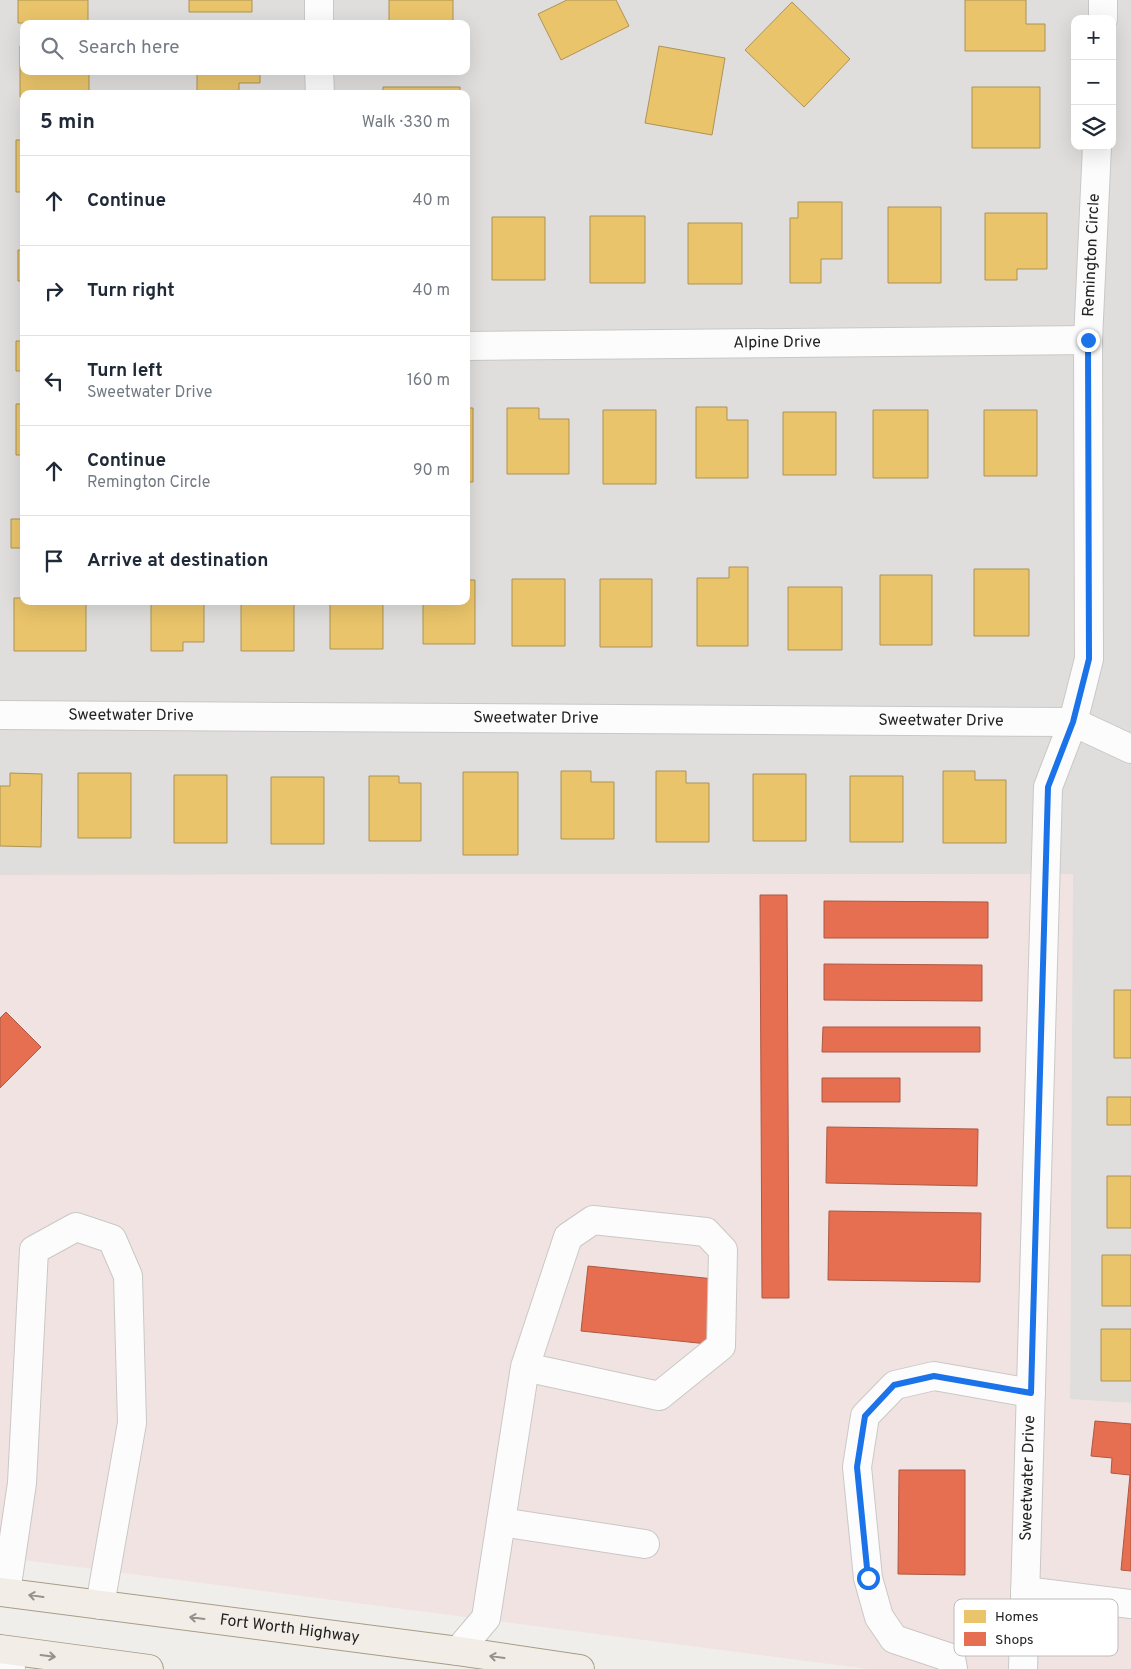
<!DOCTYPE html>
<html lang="en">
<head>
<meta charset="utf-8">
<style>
	:root { --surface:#fff; --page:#f2f2f3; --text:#1f2937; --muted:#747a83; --line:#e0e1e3 }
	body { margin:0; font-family:Overpass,sans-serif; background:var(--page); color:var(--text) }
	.controls { position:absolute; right:15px; top:15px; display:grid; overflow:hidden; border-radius:10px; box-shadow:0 5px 20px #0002 }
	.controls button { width:45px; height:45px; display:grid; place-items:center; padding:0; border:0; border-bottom:1px solid var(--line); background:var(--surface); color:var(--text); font:25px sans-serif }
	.stop { position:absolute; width:15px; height:15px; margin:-11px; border:4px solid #1a73e8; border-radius:50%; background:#fff }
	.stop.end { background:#1a73e8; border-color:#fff; box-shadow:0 1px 5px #0008 }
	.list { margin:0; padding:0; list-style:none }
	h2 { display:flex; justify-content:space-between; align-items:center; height:65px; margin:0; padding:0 20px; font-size:21px }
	h2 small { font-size:16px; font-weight:400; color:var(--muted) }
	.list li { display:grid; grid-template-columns:32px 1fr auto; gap:15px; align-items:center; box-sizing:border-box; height:90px; padding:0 20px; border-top:1px solid var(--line) }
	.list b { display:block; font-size:19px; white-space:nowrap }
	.list p { margin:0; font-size:16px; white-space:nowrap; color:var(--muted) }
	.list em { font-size:16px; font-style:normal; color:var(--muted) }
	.icon { flex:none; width:28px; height:28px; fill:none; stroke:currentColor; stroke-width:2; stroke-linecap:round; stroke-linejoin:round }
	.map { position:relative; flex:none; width:1131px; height:1669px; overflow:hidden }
	.search { position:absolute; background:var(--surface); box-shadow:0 5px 20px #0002; left:20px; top:20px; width:450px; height:55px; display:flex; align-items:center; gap:12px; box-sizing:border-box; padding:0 18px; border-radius:10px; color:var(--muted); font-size:19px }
	.panel { position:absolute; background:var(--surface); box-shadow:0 5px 20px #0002; left:20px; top:90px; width:450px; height:515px; border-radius:10px }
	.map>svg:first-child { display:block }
	.residential { fill:#dfdedc; fill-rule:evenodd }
	.commercial { fill:#f1e3e1 }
	.homes { fill:#e9c46a; stroke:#ad9354 }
	.shops { fill:#e76f51; stroke:#ac5843 }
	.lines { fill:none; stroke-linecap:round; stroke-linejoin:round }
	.minor-casing { stroke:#c9c8c7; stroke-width:30 }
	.major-casing { stroke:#a79c86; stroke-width:30 }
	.minor { stroke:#fdfcfc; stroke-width:28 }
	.major { stroke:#f3ede7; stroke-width:28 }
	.oneway { stroke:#95928e }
	.route { stroke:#1a73e8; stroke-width:6 }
	.labels { text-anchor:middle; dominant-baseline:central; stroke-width:5; stroke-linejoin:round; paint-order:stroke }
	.street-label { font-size:16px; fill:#222; stroke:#fff }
	.key { fill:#fff; stroke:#bdbdbd; stroke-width:1 }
	.key-label { font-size:14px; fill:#222 }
</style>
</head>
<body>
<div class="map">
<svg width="1131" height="1669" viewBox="0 0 1131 1669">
	<rect width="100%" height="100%" fill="#f0eeeb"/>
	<path class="residential" d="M0,0H1131V1403L1070,1400L1072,874L0,875ZM1075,19H1112V146H1075ZM24,24H466V71H24ZM24,94H466V601H24Z"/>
	<path class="commercial" d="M1073,874L1070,1399L1131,1403V1669H868L0,1557V875Z"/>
	<path class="homes" d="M18,0H88V23H18Z
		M189,0H252V12H189Z
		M389,0H453V24H389Z
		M567,0H616L629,26L561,60L538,14Z
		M965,0H1026V24H1045V51H965Z
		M792,2L850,59L804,107L745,50Z
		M20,46H24V71H89V94H24V97H20Z
		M659,46L725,58L712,135L645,123Z
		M197,71H260V83H239V94H197Z
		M383,87H460V94H383Z
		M972,87H1040V148H972Z
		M16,140H24V192H16Z
		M798,202H842V259H821V283H790V218H798Z
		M888,207H941V283H888Z
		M985,213H1047V269H1017V280H985Z
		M590,216H645V283H590Z
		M492,217H545V280H492Z
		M688,223H742V284H688Z
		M18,250H24V281H18Z
		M16,341H24V371H16Z
		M16,404H24V455H16Z
		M696,407H727V420H748V478H696Z
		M466,408H473V482H466Z
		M507,408H539V419H569V474H507Z
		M603,410H656V484H603Z
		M873,410H928V478H873Z
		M984,410H1037V476H984Z
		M783,412H836V475H783Z
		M24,489V548H11V519H24Z
		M729,567H748V646H697V578H729Z
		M974,569H1029V636H974Z
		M880,575H932V645H880Z
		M512,579H565V646H512Z
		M600,579H652V647H600Z
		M466,580H475V644H423V601H466Z
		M788,587H842V650H788Z
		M14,598H24V601H86V651H14Z
		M151,601H204V642H183V651H151Z
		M241,601H294V651H241Z
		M330,601H383V649H330Z
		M561,771H591V782H614V839H561Z
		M656,771H686V783H709V842H656Z
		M943,771H975V780H1006V843H943Z
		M463,772H518V855H463Z
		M10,773L42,774L41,847L0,846V786H10Z
		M78,773H131V838H78Z
		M753,774H806V841H753Z
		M174,775H227V843H174Z
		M369,776H399V783H421V841H369Z
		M850,776H903V842H850Z
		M271,777H324V844H271Z
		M1114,990H1131V1058H1114Z
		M1107,1097H1131V1125H1107Z
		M1107,1176H1131V1228H1107Z
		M1102,1255H1131V1306H1102Z
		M1101,1329H1131V1381H1101Z"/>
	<path class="shops" d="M760,895H787L789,1298H762Z
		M824,901L988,902V938H824Z
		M824,964L982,965V1001L824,1000Z
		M6,1012L41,1047L0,1088V1018Z
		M823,1027H980V1052H822Z
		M822,1078H900V1102H822Z
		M827,1127L978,1129L977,1186L826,1183Z
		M829,1211L981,1213L980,1282L828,1280Z
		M588,1266L714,1279L708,1344L581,1331Z
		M1095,1421L1131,1424V1571L1121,1570L1130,1475L1111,1473L1112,1458L1091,1456Z
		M899,1470H965V1575L898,1574Z"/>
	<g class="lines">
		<g class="minor-casing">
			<g id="minor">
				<path d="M319,0V24"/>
				<path d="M1103,19V0"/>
				<path d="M319,71L320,94"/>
				<path id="s1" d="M466,346L1088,340"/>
				<path id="s2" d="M0,715L1073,722L1131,749"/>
				<path d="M501,1522L645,1544"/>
				<path d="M1025,1591L1131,1604"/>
				<path d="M6,1592L22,1483L34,1250L76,1227L112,1239L128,1276L132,1423L100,1605"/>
				<path d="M5,1650L11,1669"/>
				<path d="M458,1651L486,1618L525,1367L568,1237L593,1220L706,1232L723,1250L721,1346L659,1396L525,1367"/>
				<path d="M953,1669L951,1658L894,1639L879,1617L868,1578L857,1467L865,1416L895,1385L934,1376L1031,1393"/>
				<path id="s3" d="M1023,1669L1048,787L1073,722L1089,659L1088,340L1097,146"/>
			</g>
		</g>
		<g class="major-casing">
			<g id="major">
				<path id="s4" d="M0,1592L458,1651L580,1669"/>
				<path d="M0,1649L149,1669"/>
			</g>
		</g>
		<use href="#minor" class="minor"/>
		<use href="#major" class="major"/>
	</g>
	<defs><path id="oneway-shaft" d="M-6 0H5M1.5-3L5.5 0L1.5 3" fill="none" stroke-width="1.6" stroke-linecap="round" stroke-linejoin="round" transform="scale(1.25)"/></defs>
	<g class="oneway">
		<use href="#oneway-shaft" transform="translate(36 1596) rotate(-172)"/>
		<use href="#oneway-shaft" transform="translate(197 1618) rotate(-173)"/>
		<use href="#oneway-shaft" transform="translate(48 1656) rotate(7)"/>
		<use href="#oneway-shaft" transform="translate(497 1657) rotate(-172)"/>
	</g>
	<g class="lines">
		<path class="route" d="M868,1578L857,1467L865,1416L894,1385L934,1376L1031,1393L1048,787L1073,722L1089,659L1088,340"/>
	</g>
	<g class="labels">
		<g class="street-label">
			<text stroke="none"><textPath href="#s3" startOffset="1421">Remington Circle</textPath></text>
			<text stroke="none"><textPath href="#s1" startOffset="311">Alpine Drive</textPath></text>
			<text stroke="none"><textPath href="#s2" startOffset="131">Sweetwater Drive</textPath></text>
			<text stroke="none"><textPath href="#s2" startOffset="536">Sweetwater Drive</textPath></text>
			<text stroke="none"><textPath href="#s2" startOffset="941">Sweetwater Drive</textPath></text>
			<text stroke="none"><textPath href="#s3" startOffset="191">Sweetwater Drive</textPath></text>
			<text stroke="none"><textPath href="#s4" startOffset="292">Fort Worth Highway</textPath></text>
		</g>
	</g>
	<rect x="954" y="1599" width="164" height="57" rx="8" class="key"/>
	<rect x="964" y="1610" width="22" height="13" fill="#e9c46a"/>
	<rect x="964" y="1632" width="22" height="14" fill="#e76f51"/>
	<g class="key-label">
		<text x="995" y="1621">Homes</text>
		<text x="995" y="1644">Shops</text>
	</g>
</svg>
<div class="controls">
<button>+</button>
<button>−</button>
<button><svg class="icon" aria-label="layers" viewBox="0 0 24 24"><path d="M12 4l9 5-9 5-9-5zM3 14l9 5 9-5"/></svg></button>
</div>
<div class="stop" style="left:868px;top:1578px"></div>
<div class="stop end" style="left:1088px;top:340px"></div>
<div class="search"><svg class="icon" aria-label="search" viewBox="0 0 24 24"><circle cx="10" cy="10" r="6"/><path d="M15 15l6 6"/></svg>Search here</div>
<section class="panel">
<h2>5 min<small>Walk · 330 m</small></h2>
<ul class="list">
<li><svg class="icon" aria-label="ahead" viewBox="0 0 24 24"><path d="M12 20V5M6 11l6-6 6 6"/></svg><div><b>Continue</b></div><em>40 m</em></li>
<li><svg class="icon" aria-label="right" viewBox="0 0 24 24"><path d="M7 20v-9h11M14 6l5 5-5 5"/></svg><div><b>Turn right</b></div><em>40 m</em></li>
<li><svg class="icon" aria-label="left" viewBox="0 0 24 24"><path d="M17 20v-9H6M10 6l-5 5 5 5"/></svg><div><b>Turn left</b><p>Sweetwater Drive</p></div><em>160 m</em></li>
<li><svg class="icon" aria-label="ahead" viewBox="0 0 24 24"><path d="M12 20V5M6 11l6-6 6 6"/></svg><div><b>Continue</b><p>Remington Circle</p></div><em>90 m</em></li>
<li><svg class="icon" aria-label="arrive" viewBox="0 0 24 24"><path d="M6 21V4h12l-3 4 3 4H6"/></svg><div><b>Arrive at destination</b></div></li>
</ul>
</section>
</div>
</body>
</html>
